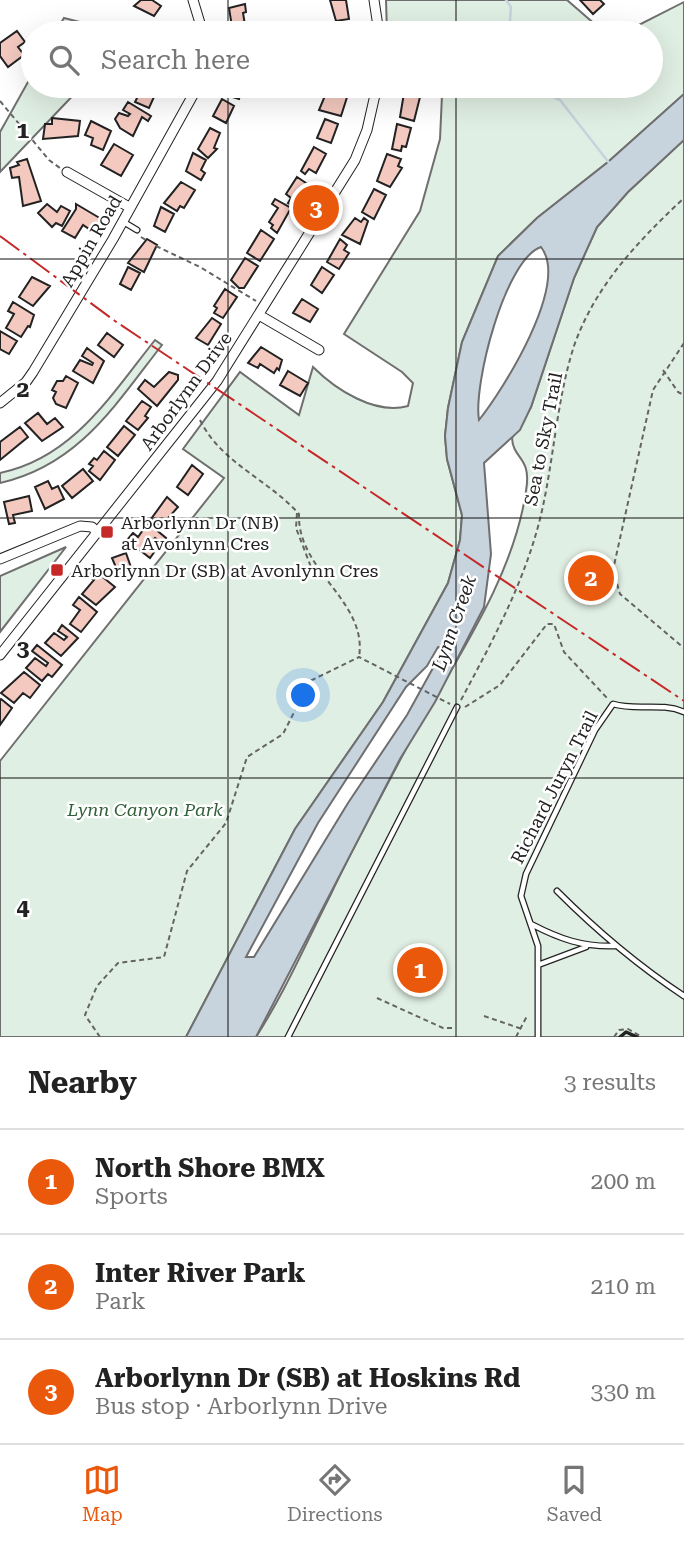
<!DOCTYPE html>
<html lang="en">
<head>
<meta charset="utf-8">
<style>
	:root { --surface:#fff; --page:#f6f6f6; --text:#222; --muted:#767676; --line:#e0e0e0; --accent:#ea580c }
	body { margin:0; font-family:"Roboto Serif",serif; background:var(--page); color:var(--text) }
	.you { position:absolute; left:304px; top:696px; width:24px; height:24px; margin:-18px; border:5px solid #fff; border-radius:50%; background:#1a73e8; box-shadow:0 0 0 10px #1a73e833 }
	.badge { display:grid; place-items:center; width:46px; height:46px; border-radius:50%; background:var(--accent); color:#fff; font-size:23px; font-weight:700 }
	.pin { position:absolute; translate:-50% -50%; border:4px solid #fff; box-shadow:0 2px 7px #0006 }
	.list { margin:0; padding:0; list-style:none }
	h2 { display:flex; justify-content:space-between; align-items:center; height:91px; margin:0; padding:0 28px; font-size:30px }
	h2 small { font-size:23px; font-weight:400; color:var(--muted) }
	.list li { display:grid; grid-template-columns:46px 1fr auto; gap:21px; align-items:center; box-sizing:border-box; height:105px; padding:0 28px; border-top:2px solid var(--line) }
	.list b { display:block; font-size:26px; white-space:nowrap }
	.list p { margin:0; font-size:23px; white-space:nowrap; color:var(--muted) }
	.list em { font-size:23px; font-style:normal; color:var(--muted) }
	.icon { flex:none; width:38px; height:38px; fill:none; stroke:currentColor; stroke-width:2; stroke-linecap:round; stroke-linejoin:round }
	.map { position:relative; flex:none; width:684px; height:1037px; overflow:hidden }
	.search { position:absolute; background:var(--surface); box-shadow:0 7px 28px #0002; left:21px; right:21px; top:21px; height:77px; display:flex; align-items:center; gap:18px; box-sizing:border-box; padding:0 24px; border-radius:38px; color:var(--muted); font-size:26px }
	.sheet { height:406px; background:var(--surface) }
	nav { display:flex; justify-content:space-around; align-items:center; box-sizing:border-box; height:98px; border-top:2px solid var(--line); background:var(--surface); font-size:19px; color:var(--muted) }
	nav a { display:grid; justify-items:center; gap:4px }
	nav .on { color:var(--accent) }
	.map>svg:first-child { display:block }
	.green { fill:#e0efe3; stroke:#6f6f6f; stroke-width:2 }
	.water { fill:#c7d3dd; stroke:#6f6f6f; stroke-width:2; fill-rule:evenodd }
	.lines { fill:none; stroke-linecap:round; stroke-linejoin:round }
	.stream { stroke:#c7d3dd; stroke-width:2.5 }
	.building { fill:#f3c9c0; stroke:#222; stroke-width:2 }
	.lane-casing { stroke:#222; stroke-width:7 }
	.street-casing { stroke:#222; stroke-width:11 }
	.path { stroke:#646464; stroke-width:2; stroke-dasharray:5 3.5; stroke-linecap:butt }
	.lane { stroke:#fff; stroke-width:4.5 }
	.street { stroke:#fff; stroke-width:9 }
	.wall { stroke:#222; stroke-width:3.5 }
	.power { stroke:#c62828; stroke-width:2; stroke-dasharray:24 5 3.5 5; stroke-linecap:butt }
	.grid { fill:none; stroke:#222; stroke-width:2; stroke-opacity:0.55 }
	.poi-dot { fill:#c62828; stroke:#fff; stroke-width:2.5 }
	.labels { text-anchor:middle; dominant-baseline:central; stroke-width:5; stroke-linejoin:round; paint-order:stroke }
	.street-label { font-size:18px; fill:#222; stroke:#fff }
	.poi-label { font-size:18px; fill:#222; stroke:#fff; text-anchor:start }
	.park-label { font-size:18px; font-style:italic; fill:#2f5e38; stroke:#fff }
	.water-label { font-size:19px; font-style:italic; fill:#222; stroke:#fff }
	.grid-label { font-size:23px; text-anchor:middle; font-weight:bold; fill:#222; stroke:#fff; stroke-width:5; stroke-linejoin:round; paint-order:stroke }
</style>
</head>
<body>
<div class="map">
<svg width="684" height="1037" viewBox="0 0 684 1037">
	<rect width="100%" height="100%" fill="#fff"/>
	<path class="green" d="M386,0H567L605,33L629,30L684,2V94L608,162L537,218L498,256L462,342L448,408L445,436L447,459L462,515L460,540L448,583L383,702L295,829L186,1037H0V761L224,478L183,449L240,372L299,415L313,367C336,390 375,415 408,406L413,383L402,372L344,334L420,211L440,139L442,95L398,86H651V33H387Z
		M64,18L111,30L110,33H55Z
		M33,73V86H82L0,172V132Z
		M684,140V1037H256C285,992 306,943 330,896C351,851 375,808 398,764C442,678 512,588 526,491C532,456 513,460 512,438L531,407L574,278L597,227L628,192Z
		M155,340L162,345C115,405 79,465 0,483V473C73,458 111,395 155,340Z
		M66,547L0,632V576Z"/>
	<path class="water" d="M684,94V140L628,192L597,227L574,278L531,407L520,430L484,463L491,554L484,607L435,702L400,759L256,1037H186L295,829L383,702L448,583L460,540L462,515L447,459L445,436L448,408L462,342L498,256L537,218L608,162ZM541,247C570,284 503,390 479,420C473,385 505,259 541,247ZM438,647L442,649L439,657L407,715L348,803L254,957H246L318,823L406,687L427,666Z"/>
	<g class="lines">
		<path class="stream" d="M506,0L511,7L509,33
			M530,86L560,100L610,164"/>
	</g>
	<path class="building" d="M152,0L161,6L154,16L134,6L141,0Z
		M330,0H346L349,19L336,21Z
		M580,0H600L604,4L593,14Z
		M245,4L246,12L243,13L246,31L233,33L229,8Z
		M350,25V33H334V26Z
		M17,31L25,42L18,47L24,55L8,67L0,56V43Z
		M143,86L158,88L149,108L135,102Z
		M229,86H242L239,99L226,95Z
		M329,86L349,91L341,116L319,110Z
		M404,93L420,97L414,121L400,117Z
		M222,99L234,106L226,123L213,116Z
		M128,102L151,116L148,121L142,117L133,136L120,128L115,119L119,113L128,116L130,114L123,110Z
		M52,118L80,121L78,136L43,139L45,124H52Z
		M325,119L338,124L331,143L317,138Z
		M91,121L111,131L103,150L91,145L93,138L85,135Z
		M397,124L411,128L406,147L402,146L401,151L392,149Z
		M210,128L220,133L214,148L217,149L208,158L198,149Z
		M114,144L133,155L121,176L101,165Z
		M314,147L326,154L316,173L309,169L305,174L301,171Z
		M193,153L206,160L201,170L205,173L201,180L186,171Z
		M387,154L401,159L398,166L402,168L390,187L377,181Z
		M27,159L41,201L23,206L19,177L12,178L10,168L19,165L17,162Z
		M297,177L309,185L298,202L295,200L292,205L288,203L291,198L286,194Z
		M181,182L195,190L184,208L180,206L177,211L164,203Z
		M374,189L386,195L374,219L362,212Z
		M275,199L291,208L277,233L271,228L273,225L269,222L278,208L272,204Z
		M47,204L57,212L61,206L70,211L62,226L56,223L52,227L38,213Z
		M76,204L103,220L95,233L83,225L75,238L62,231L76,209Z
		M161,207L174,214L165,232L154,226Z
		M355,218L361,222L364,218L368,221L360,244L342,235Z
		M261,230L274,239L260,261L247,253Z
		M147,239L157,245L144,272L128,263Z
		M340,239L347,245L344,250L349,253L339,269L327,262Z
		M245,258L258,266L244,288H239L231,280Z
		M128,267L140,273L131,290L120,284Z
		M322,267L334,275L322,293L311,285Z
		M32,277L50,286L33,306L19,297Z
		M225,289L237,297L223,318L214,313L217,308L214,306Z
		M302,299L318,309L310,322L293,313Z
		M13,302L34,315L30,327L28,326L21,337L6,328L14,314L8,311Z
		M212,318L221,324L208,345L196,338Z
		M0,331L17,341L9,354L0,349Z
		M107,333L123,345L114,357L98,345Z
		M261,347L282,360L279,370L277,368L274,373L260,364L258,368L248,363Z
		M87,348L104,361L93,383L73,371L80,360L92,365L93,363L82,356Z
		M288,371L308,383L300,396L280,385Z
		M169,372L178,375V380L157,406L138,389L145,380L154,387Z
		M66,376L78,383L66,408L56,404L53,398L56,392L52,390L57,381H63Z
		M142,401L151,407L145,416L148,418L138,430L126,421Z
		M38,413L47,424L55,418L63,427L42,441L25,423Z
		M124,426L135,435L118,456L107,447Z
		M20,427L28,437L0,460V442Z
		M104,451L115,460L100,480L89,471L93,466L89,464L94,458L97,460Z
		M192,465L203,474L188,495L177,487Z
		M83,469L93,481L72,498L62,486Z
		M48,481L52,489L58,486L64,499L45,509L35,487Z
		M29,496L32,511L13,515L15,523L9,524L4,502Z
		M167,497L178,507L161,526L151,519Z
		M148,523L166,538L162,543L155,538L149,546L155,551L150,558L127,540L133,533L138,537Z
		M126,553L134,576L127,579L125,575L120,577L112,558Z
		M94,570L115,587L96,605L82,594L94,580L89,576Z
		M79,597L97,612L81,632L70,624L80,610L73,605Z
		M62,625L78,638L61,656L45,643L54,633L64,640L67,637L58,631Z
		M37,645L62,665L52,677L48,674L42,681L26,668L35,658L46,666L48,663L32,651Z
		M24,672L40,685L30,698L23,693L14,703L1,693Z
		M1,699L12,708L0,725V700Z"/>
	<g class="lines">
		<g class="lane-casing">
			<path id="lane" d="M122,221L137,230
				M557,891C597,931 637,965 684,996
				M531,924C560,939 582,947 615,946
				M538,965L586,947
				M288,1037L457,707
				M538,1037V946L521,896L526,874L595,730L613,704C636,711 661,702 684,712"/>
		</g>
		<g class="street-casing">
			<path id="street" d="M193,0L203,33
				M374,0L379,33
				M67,172L129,207
				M259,315L319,350
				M0,403L26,382L33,372L113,239L198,86
				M0,559L80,526L92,527L98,533
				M0,655L217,381L355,160L367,130L377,86"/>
		</g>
		<path class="path" d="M0,101L49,160L60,168
			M141,237L146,240
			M156,246L200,267L256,301
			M684,343L653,390L613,570L620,594L684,648
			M663,370L678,392L684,395
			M200,420C221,463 269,480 299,514C297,571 368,601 359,657
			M297,513L296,528L311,567L315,569
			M461,700C492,642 524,583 540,519C554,462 556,402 574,346C595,286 638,241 684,198
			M465,707L500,685L547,624H554L564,652L607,698
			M377,998L443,1028H454
			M484,1016L522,1029
			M100,1037L85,1015L97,986L118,963L164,957L187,871L226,823L247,757L283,734L310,681L359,657L450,704
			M516,1037L527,1016
			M614,1037L619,1030L628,1029L642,1037"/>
		<use href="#lane" class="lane"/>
		<use href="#street" class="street"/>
		<path class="wall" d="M620,1037L626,1032L637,1037"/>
		<path class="power" d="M0,236L115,321L684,701"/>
	</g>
	<path class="grid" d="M228,0V33M456,0V33M228,86V1037M456,86V1037M0,259H684M0,518H684M0,778H684"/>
	<g class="poi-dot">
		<rect x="100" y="525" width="14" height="14" rx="3.5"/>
		<rect x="50" y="563" width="14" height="14" rx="3.5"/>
	</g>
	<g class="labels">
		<g class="street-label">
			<text transform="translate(91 241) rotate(-60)">Appin Road</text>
			<text transform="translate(186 391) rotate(-54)">Arborlynn Drive</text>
			<text transform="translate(543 439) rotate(-79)">Sea to Sky Trail</text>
			<text transform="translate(554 787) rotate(-63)">Richard Juryn Trail</text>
		</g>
		<g class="poi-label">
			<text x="121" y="522">Arborlynn Dr (NB)<tspan x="121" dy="21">at Avonlynn Cres</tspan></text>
			<text x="71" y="570">Arborlynn Dr (SB) at Avonlynn Cres</text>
		</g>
		<g class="park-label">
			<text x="145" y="809">Lynn Canyon Park</text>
		</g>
		<g class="water-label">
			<text transform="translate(454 623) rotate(-71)">Lynn Creek</text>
		</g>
	</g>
	<g class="grid-label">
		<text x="23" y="138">1</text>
		<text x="23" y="397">2</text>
		<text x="23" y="656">3</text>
		<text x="23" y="915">4</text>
	</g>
</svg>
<div class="you"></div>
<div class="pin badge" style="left:420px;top:970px">1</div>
<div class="pin badge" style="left:591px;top:578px">2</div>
<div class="pin badge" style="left:316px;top:208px">3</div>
<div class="search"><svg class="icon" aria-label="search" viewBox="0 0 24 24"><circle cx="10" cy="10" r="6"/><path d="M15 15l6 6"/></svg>Search here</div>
</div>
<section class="sheet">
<h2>Nearby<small>3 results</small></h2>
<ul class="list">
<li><span class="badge">1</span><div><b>North Shore BMX</b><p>Sports</p></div><em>200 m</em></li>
<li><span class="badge">2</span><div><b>Inter River Park</b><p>Park</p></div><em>210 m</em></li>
<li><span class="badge">3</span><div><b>Arborlynn Dr (SB) at Hoskins Rd</b><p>Bus stop · Arborlynn Drive</p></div><em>330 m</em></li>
</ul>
</section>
<nav>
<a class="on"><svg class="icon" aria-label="map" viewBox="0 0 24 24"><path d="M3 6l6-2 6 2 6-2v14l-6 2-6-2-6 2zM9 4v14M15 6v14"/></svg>Map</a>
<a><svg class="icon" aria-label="directions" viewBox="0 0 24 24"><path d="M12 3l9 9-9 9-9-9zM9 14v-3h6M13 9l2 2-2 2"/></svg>Directions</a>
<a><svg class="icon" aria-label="saved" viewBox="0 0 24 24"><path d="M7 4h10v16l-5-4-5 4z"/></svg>Saved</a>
</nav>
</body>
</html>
